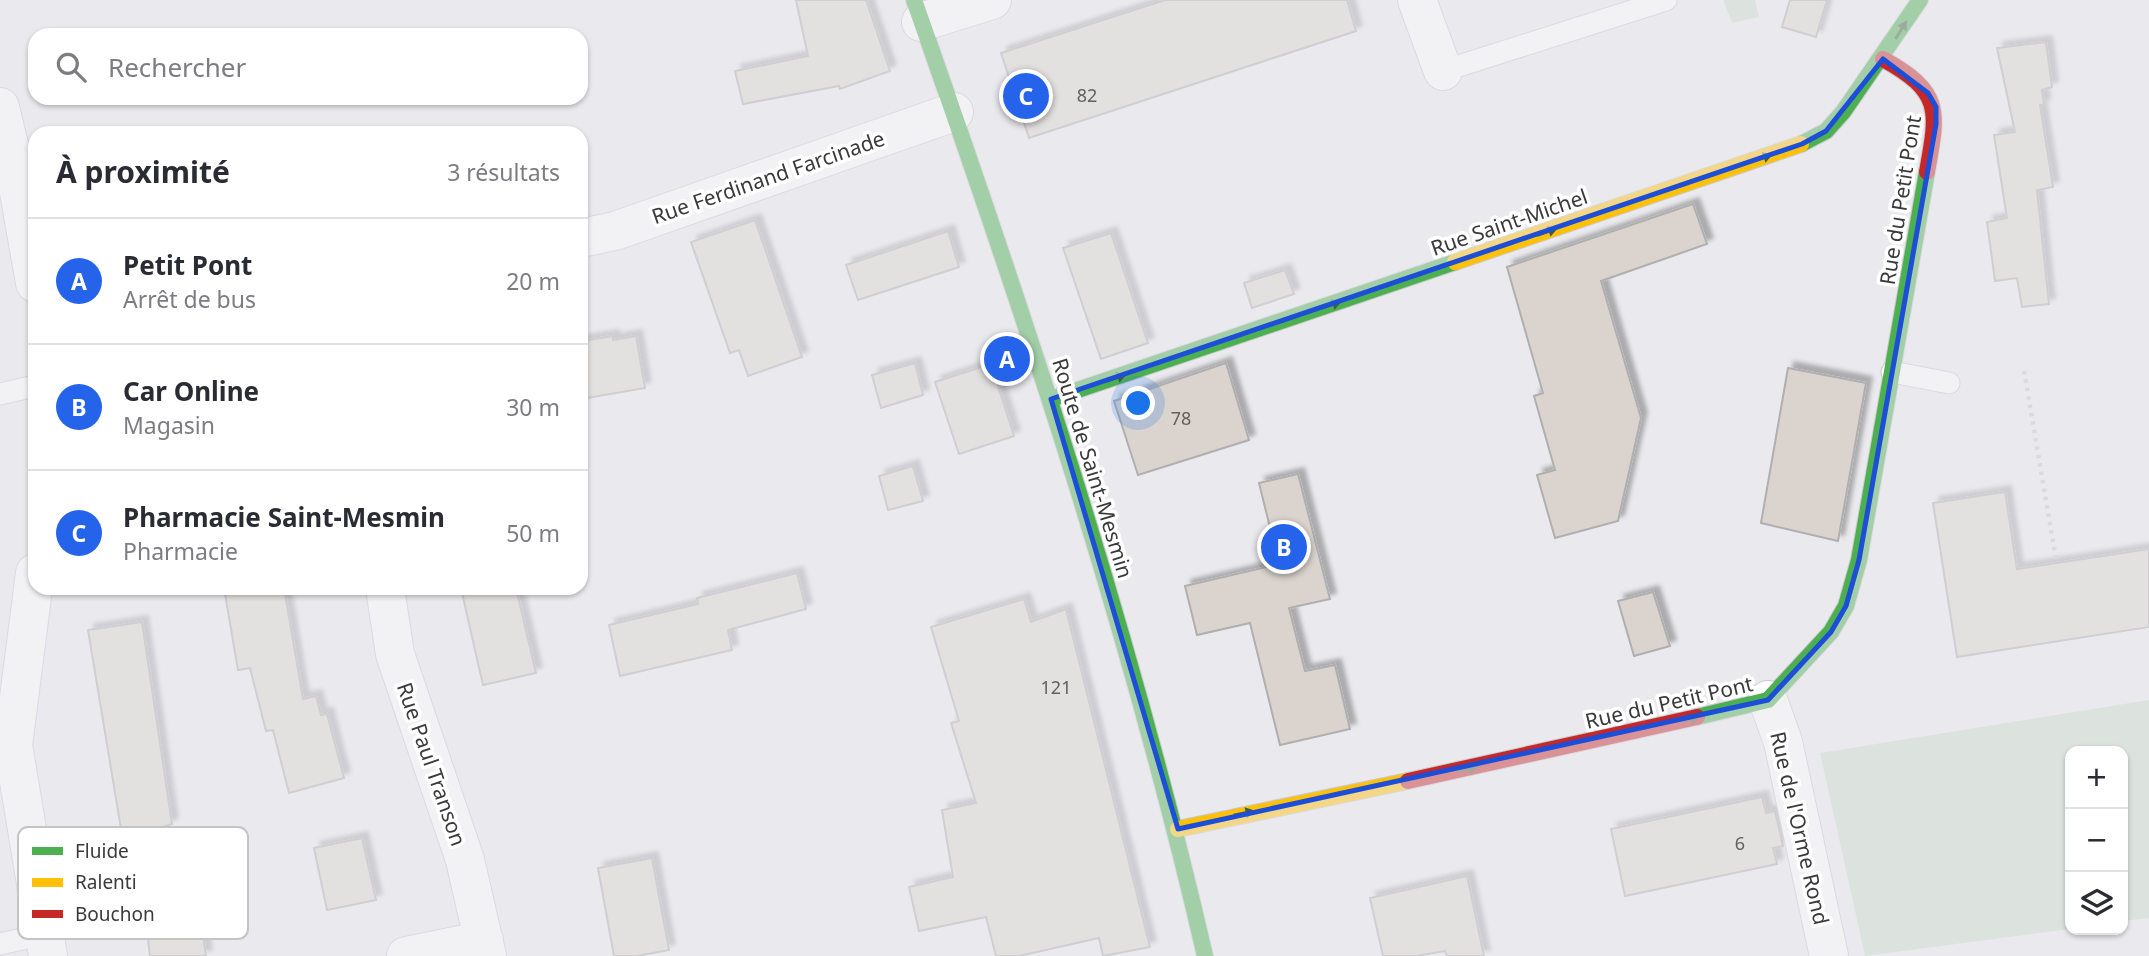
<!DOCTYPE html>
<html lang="fr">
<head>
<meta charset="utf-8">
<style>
	:root { --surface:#fff; --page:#f7f7f7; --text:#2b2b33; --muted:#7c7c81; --line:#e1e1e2; --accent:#2563eb }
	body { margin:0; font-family:"Noto Sans",sans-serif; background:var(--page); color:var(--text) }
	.controls { position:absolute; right:21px; bottom:21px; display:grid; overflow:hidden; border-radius:14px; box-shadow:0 2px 5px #0004 }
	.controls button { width:63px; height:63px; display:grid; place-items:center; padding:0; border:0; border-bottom:2px solid var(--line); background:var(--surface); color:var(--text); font:35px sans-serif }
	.you { position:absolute; left:1139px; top:404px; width:24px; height:24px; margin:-18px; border:5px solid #fff; border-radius:50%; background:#1a73e8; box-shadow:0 0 0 10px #1a73e833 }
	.badge { display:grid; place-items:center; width:46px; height:46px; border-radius:50%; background:var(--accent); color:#fff; font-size:23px; font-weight:700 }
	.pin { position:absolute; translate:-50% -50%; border:4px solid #fff; box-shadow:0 2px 7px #0006 }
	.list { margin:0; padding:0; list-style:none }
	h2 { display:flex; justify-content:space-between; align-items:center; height:91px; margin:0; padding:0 28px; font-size:30px }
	h2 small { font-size:23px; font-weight:400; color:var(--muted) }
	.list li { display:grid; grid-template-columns:46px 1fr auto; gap:21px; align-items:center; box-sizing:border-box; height:126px; padding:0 28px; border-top:2px solid var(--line) }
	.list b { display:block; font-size:26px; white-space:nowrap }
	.list p { margin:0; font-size:23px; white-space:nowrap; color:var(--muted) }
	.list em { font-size:23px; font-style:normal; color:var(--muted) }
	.icon { flex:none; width:38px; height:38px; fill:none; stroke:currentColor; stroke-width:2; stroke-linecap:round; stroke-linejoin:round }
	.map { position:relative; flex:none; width:2149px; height:956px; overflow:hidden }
	.search { position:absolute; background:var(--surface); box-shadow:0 2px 5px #0004; left:28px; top:28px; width:560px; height:77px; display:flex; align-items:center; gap:18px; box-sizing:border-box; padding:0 24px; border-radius:21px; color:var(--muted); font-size:26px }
	.panel { position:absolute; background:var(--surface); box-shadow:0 2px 5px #0004; left:28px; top:126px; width:560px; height:469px; border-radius:21px }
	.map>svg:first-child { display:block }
	.green { fill:#cddccb }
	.building { fill:#dbd4ce; stroke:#b0afb0; stroke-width:2; filter:url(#shadow) }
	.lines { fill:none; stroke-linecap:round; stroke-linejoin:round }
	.lane-casing { stroke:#c9c8cc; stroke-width:23 }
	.street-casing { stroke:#c9c8cc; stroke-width:40 }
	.fast-casing { stroke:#c9c8cc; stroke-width:18 }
	.slow-casing { stroke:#c9c8cc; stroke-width:18 }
	.jam-casing { stroke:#c9c8cc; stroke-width:18 }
	.path { stroke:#c9c9cb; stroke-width:4.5; stroke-dasharray:3.5 5; stroke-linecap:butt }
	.lane { stroke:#fcfcfc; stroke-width:21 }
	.street { stroke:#fcfcfc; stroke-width:38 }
	.fast { stroke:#4caf50; stroke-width:16 }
	.slow { stroke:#ffc107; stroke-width:16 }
	.jam { stroke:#c62828; stroke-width:16 }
	.oneway { fill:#3f5d42 }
	.marked { fill:none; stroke:#1d4ed8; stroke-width:5; stroke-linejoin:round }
	.labels { text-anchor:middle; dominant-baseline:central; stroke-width:7; stroke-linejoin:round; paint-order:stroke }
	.number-label { font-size:18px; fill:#626060 }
	.street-label { font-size:21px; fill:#3a3a3c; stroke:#fff }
	.key { fill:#fff; stroke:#c4c4c4; stroke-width:2 }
	.key-label { font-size:19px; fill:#3a3a3c }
</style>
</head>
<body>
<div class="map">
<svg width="2149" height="956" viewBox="0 0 2149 956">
	<defs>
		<filter id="shadow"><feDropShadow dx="6" dy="-6" stdDeviation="2" flood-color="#0004"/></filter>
	</defs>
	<rect width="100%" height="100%" fill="#eaeaee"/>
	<path class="green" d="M1723,0H1755L1759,17L1732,23Z
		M2149,700V918L2123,921V751H2070V929L1865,956L1820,753Z"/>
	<path class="building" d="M796,0H866L890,71L840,89L839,86L743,104L735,71L808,56Z
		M1165,0H1347L1356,31L1029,138L1001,53Z
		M1790,0H1827L1816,37L1782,27Z
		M2046,42L2052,87L2042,90L2044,105H2040L2053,187L2037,190L2049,304L2022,307L2017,278L1995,281L1987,222L2007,218L1994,135L2015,132L1997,48Z
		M1693,204L1707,244L1601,281L1641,418L1618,521L1555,538L1537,475L1555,470L1534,396L1543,393L1507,267Z
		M755,220L802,357L748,376L739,350L730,353L691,242Z
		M948,231L959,267L858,300L846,265Z
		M1111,233L1148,343L1101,359L1063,248Z
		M1285,270L1294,294L1252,308L1244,283Z
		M613,336V340L636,336L645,388L581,399V341Z
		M915,363L923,395L881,408L872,375Z
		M1226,363L1249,440L1138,475L1114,401Z
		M991,364L1014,436L959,454L935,382Z
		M1788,368L1866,383L1838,541L1761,523Z
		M913,466L923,501L888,510L879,476Z
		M1298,474L1330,599L1289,608L1305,671L1335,665L1350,729L1280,745L1250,623L1197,635L1185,586L1279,564L1259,483Z
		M2005,492L2017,569L2149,549V627L1957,657L1933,503Z
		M797,573L806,609L728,630L732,650L620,676L609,625L698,604L697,598Z
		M224,588H284L303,699L316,696L321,715L327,714L344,778L289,793L273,730L266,731L250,668L238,670Z
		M486,588H516L536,673L483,685L462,593Z
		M1653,592L1670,646L1634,656L1618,601Z
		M1024,599L1031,622L1066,609L1150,947L1103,956L1099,938L1019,956H996L986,917L919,931L909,887L953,877L942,810L976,803L951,723L959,721L931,627Z
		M142,622L172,824L156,829L168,879L180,876L182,888L196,886L206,956H150L147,931L126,934L121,897L132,895L88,630Z
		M1762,797L1766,813L1775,811L1783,846L1773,848L1777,864L1625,896L1611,829Z
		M362,838L376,900L327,910L314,848Z
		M652,858L669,950L637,956H614L598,868Z
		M1467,876L1484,956H1447L1445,951L1416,956H1383L1370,898Z"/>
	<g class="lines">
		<g class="lane-casing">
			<path id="lane" d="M1443,71L1666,0
				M1892,372L1949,383
				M0,394L35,386
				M0,944L44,934"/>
		</g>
		<g class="street-casing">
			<path id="street" d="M1417,0L1443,71
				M921,22L992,0
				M0,107L16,175L35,283
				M581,238L615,231L954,112
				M35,573L13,745L48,956
				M385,588L395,654L465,860L487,956
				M1768,700L1783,742L1829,956
				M406,956L484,940"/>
		</g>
		<g class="fast-casing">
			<path id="fast" d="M914,0C1025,315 1130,630 1205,956
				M1801,144L1826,131L1843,112L1920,0
				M1051,399L1455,262
				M1697,717L1768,700L1831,632L1846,606L1859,560L1927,172"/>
		</g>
		<g class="slow-casing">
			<path id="slow" d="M1455,262L1801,144
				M1178,829L1408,781"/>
		</g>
		<g class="jam-casing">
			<path id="jam" d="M1883,59C1943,92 1938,111 1927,172
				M1408,781L1697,717"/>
		</g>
		<path class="path" d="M2024,371L2056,559"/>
		<use href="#lane" class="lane"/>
		<use href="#street" class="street"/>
		<use href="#fast" class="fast"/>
		<use href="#slow" class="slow"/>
		<use href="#jam" class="jam"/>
	</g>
	<defs><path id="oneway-solid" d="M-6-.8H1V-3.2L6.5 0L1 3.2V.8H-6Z" transform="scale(1.75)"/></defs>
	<g class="oneway">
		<use href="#oneway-solid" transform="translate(1901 30) rotate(-58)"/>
		<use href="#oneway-solid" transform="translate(1762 158) rotate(-19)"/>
		<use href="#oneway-solid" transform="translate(1547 232) rotate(-19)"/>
		<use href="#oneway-solid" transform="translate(1331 305) rotate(-19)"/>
		<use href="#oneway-solid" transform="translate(1116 378) rotate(-19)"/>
		<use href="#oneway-solid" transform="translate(1689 719) rotate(-13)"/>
		<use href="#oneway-solid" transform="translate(1467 769) rotate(-11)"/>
		<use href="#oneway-solid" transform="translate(1244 813) rotate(-11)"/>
	</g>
	<path d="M0 0H2149V956H0ZM1883,59L1928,93L1936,107V124L1859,560L1846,606L1831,632L1768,700L1178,829L1051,399L1802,144L1826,131Z" fill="#eaeaee" fill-opacity=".55" fill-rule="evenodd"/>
	<path class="marked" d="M1883,59L1928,93L1936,107V124L1859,560L1846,606L1831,632L1768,700L1178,829L1051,399L1802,144L1826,131Z"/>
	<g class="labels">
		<g class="number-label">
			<text x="1087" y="95">82</text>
			<text x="1181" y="418">78</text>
			<text x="1056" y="687">121</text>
			<text x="1740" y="843">6</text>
		</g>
		<g class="street-label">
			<text transform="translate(768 177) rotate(-19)">Rue Ferdinand Farcinade</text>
			<text transform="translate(1900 200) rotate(-81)">Rue du Petit Pont</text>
			<text transform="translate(1509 222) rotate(-19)">Rue Saint-Michel</text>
			<text transform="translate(1093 468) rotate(73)">Route de Saint-Mesmin</text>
			<text transform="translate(1669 702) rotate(-13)">Rue du Petit Pont</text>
			<text transform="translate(432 764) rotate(71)">Rue Paul Transon</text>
			<text transform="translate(1800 828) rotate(77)">Rue de l'Orme Rond</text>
		</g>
	</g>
	<rect x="18" y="827" width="230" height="112" rx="10" class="key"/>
	<rect x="32" y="847" width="31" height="8" fill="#4caf50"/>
	<rect x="32" y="878" width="31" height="9" fill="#ffc107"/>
	<rect x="32" y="910" width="31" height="8" fill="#c62828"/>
	<g class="key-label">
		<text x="75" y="858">Fluide</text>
		<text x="75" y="889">Ralenti</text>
		<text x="75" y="921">Bouchon</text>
	</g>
</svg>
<div class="controls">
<button>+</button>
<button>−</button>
<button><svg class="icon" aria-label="layers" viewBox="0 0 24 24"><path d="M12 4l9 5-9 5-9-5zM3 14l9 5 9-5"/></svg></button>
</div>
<div class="you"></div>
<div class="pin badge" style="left:1007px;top:359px">A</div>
<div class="pin badge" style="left:1284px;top:547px">B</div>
<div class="pin badge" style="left:1026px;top:96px">C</div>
<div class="search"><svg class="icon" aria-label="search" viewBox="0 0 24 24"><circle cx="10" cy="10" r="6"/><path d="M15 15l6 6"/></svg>Rechercher</div>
<section class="panel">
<h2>À proximité<small>3 résultats</small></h2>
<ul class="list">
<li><span class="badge">A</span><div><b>Petit Pont</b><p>Arrêt de bus</p></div><em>20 m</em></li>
<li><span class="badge">B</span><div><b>Car Online</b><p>Magasin</p></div><em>30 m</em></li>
<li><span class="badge">C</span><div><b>Pharmacie Saint-Mesmin</b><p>Pharmacie</p></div><em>50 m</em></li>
</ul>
</section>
</div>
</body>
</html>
